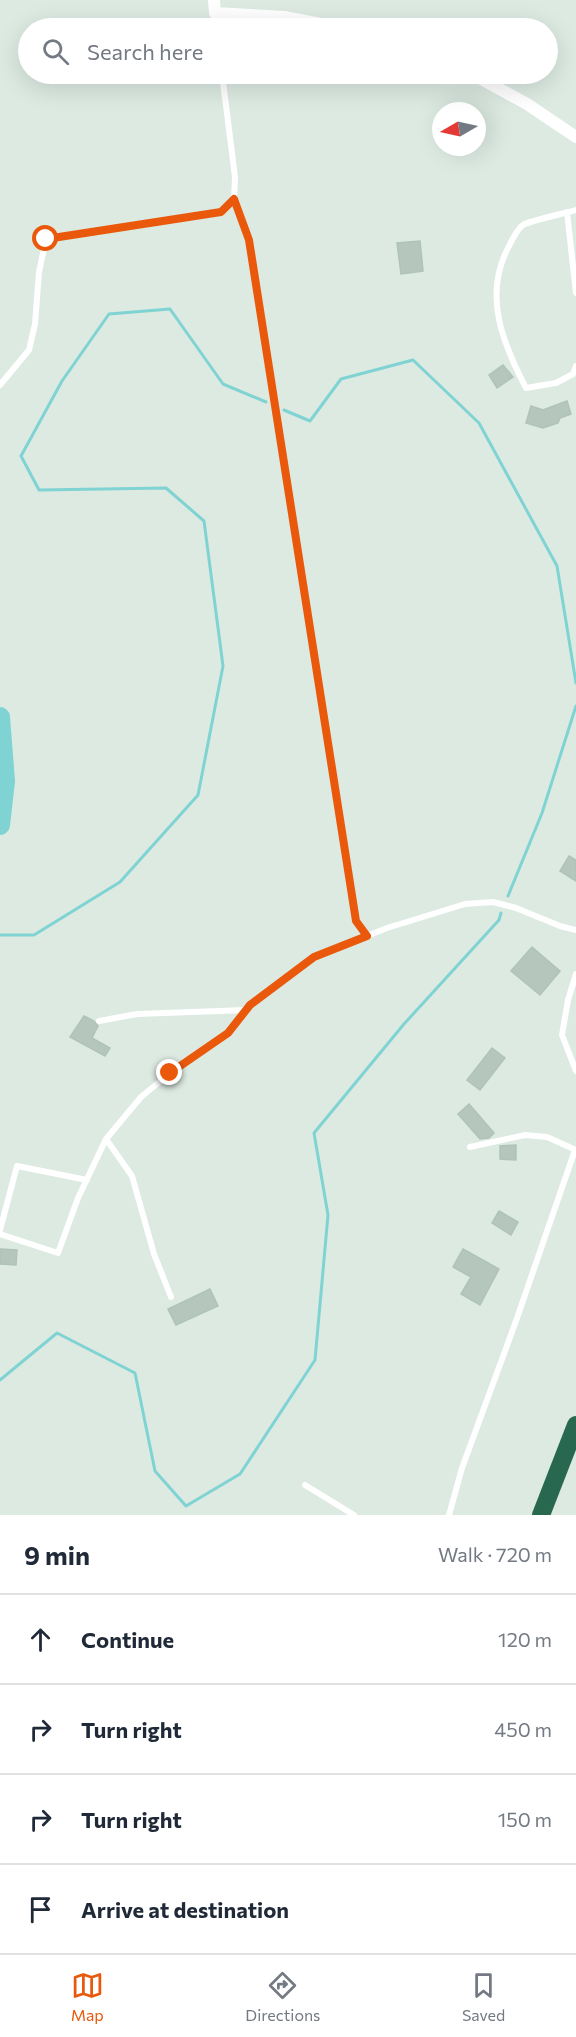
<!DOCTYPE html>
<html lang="en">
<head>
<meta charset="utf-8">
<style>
	:root { --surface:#fff; --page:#f6f6f7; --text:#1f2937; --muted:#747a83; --line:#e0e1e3; --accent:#ea580c }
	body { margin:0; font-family:Commissioner,sans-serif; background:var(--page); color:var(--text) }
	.compass { position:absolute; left:432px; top:102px; width:54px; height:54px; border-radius:50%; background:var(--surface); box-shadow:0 6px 24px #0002; rotate:261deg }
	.stop { position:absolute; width:18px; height:18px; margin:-14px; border:4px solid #ea580c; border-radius:50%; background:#fff }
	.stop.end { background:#ea580c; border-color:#fff; box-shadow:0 2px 6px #0008 }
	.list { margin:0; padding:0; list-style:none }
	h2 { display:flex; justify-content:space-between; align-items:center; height:78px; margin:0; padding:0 24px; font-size:26px }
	h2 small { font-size:20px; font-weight:400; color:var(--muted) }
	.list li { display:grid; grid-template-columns:39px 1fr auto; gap:18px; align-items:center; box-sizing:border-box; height:90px; padding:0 24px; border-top:2px solid var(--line) }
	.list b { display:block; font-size:22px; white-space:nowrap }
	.list em { font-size:20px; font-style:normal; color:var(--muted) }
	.icon { flex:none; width:33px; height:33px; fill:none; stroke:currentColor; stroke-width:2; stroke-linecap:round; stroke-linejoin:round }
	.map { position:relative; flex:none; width:576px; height:1515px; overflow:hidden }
	.search { position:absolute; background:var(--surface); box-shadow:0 6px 24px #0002; left:18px; right:18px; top:18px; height:66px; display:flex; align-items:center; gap:15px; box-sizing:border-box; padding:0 21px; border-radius:33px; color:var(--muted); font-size:22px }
	.sheet { height:438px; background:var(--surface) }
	nav { display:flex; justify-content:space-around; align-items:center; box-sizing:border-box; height:84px; border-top:2px solid var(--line); background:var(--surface); font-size:16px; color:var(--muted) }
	nav a { display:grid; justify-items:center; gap:3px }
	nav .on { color:var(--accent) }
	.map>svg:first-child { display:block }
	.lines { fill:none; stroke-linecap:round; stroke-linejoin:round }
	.stream { stroke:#80d3d3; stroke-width:3 }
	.river { stroke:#80d3d3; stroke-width:20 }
	.building { fill:#b5c7bd; stroke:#afc3b8; stroke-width:1.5 }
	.lane { stroke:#fff; stroke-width:6 }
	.street { stroke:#fff; stroke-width:12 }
	.highway { stroke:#286750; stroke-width:18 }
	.route { stroke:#ea580c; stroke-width:8 }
</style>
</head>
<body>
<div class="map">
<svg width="576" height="1515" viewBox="0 0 576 1515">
	<rect width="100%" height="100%" fill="#dceae2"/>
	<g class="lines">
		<path class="stream" d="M284,410L310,421L341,379L413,360L479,423L557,566L576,683
			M508,896L542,813L576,706
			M0,935H34L120,882L198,795L223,666L204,521L166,488L39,490L21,456L62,381L109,314L170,309L223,384L266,402
			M0,1380L57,1333L135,1373L155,1471L186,1506L240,1474L315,1360L328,1215L314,1133L404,1024L499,920L501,913"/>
		<path class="river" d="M0,717L5,781L0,825"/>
	</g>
	<path class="building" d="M420,241L423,271L401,274L397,243Z
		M503,365L513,377L497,388L489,375Z
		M567,401L571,414L560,418L558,423L543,428L526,423L531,406L543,410Z
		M569,856L576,860V881L560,871Z
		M532,947L560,971L540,995L511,971Z
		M84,1016L94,1021L98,1026L92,1038L110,1048L105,1056L70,1037Z
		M492,1048L505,1058L480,1090L467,1080Z
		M469,1104L494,1133L489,1138L480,1139L458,1114Z
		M516,1145V1160L500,1159V1146Z
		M499,1211L518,1222L511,1235L492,1223Z
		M0,1249L17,1250L16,1265L0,1264Z
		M463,1249L499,1269L480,1305L461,1294L471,1277L453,1267Z
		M210,1289L218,1306L176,1325L168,1309Z"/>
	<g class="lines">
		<path class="lane" d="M215,13L217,28
			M234,199L249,240L356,921L367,936
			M576,210C566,213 529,221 523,225C517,229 511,242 508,248C483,296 503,344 526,388L556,383L573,374L576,366
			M567,212L576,293
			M0,385L29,350L35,324L39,272L46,239L221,212L234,199L235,177L222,74
			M576,974L568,1000L562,1035L576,1071
			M99,1021L137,1014L246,1010
			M470,1147L525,1135L547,1137L576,1150
			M0,1230L17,1166L87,1180
			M0,1234L58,1253L78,1198L106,1139
			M171,1297L154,1254L132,1176L106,1139L141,1097L170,1073L229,1033L250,1005L314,957L387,928L465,904L493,902L516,908L560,926L576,930
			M305,1485L354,1515
			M449,1515L462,1468L516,1321L575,1150"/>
		<path class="street" d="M214,0L215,13L284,17L342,28
			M472,74L527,104L576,137"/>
		<path class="highway" d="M541,1515L576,1425"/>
	</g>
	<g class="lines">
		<path class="route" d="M46,239L221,212L234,199L249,240L356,921L367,936L314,957L250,1005L228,1033L170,1073"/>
	</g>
</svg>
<svg class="compass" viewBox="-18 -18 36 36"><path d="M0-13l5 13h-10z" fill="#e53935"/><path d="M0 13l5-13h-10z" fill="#747a83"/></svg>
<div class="stop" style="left:46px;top:239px"></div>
<div class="stop end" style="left:170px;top:1073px"></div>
<div class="search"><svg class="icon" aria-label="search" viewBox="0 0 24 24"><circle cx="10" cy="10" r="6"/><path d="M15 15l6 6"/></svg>Search here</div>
</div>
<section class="sheet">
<h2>9 min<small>Walk · 720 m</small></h2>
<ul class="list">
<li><svg class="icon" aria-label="ahead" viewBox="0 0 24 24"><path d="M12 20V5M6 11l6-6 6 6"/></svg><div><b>Continue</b></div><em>120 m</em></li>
<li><svg class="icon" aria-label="right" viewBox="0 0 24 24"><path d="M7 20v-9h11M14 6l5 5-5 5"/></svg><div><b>Turn right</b></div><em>450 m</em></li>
<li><svg class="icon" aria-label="right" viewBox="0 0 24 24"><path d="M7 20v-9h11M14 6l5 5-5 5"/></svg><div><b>Turn right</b></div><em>150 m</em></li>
<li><svg class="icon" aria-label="arrive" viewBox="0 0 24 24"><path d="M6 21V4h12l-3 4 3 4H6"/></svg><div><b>Arrive at destination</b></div></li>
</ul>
</section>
<nav>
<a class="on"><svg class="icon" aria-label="map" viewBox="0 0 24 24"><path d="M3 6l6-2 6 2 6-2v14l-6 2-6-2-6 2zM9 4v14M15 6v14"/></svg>Map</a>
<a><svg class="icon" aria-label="directions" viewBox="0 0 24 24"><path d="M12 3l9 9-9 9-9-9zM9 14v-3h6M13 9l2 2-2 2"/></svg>Directions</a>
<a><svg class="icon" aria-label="saved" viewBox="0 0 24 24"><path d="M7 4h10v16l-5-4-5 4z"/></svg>Saved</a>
</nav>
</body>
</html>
